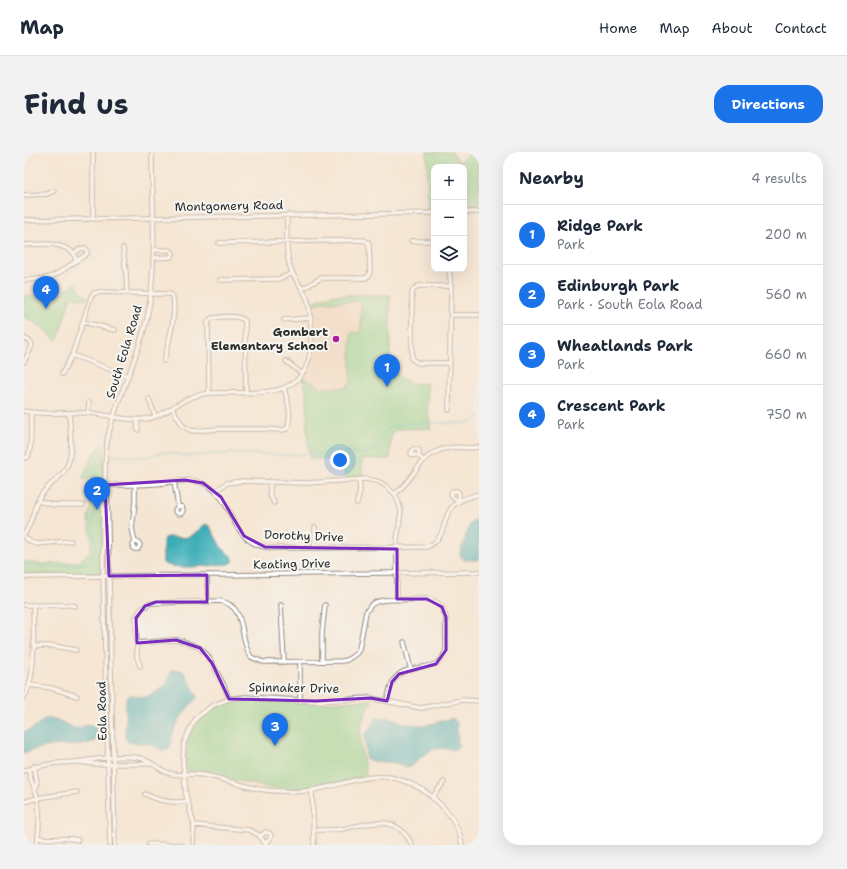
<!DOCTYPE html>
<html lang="en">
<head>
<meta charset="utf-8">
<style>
	:root { --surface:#fff; --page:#f2f2f3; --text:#1f2937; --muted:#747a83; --line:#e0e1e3; --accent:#1a73e8 }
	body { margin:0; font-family:"Shantell Sans",sans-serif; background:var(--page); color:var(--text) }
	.controls { position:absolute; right:12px; top:12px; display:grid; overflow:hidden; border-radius:8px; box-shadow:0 4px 16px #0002 }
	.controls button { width:36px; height:36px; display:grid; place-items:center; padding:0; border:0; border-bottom:1px solid var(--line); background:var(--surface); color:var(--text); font:20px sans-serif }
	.you { position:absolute; left:316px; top:308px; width:14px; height:14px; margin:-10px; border:3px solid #fff; border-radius:50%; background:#1a73e8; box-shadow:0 0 0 6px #1a73e833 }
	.badge { display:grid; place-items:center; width:26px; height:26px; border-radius:50%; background:var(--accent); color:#fff; font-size:13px; font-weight:700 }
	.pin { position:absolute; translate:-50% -33px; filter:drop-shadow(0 1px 2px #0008) }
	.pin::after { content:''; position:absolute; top:21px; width:14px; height:12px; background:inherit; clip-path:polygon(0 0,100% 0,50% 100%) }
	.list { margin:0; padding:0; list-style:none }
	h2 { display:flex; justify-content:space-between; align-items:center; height:52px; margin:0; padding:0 16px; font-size:17px }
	h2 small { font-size:13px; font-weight:400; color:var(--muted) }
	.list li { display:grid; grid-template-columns:26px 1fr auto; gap:12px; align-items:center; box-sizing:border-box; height:60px; padding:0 16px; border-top:1px solid var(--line) }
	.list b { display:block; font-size:15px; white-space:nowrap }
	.list p { margin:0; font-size:13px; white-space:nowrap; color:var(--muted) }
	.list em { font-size:13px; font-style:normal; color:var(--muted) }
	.icon { flex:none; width:22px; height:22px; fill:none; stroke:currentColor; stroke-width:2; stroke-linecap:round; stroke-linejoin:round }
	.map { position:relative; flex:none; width:455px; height:693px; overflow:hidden; border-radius:16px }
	header { display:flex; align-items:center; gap:24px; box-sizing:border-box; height:56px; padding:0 20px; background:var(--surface); border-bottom:1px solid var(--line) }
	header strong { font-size:19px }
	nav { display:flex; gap:22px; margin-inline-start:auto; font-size:14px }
	.intro { display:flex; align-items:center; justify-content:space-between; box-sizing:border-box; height:96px; padding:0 24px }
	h1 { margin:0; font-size:28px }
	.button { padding:10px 18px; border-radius:16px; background:var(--accent); color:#fff; font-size:14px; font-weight:700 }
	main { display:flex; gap:24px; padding:0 24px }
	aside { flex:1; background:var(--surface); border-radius:16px; box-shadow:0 4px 16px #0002 }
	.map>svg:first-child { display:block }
	.built { fill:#f0d6bc }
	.green { fill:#8ed691; stroke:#5c805e }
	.water { fill:#3daeb7; stroke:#346c71 }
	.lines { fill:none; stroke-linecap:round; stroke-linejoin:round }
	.stream { stroke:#3daeb7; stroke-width:1 }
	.minor-casing { stroke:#908880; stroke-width:5.5 }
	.minor { stroke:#fff; stroke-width:3.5 }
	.marked { fill:none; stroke:#7b2cbf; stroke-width:3; stroke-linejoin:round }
	.poi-dot { fill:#b5179e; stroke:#f6f6f2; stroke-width:1.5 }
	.labels { text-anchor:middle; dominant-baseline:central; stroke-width:4; stroke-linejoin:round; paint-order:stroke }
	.street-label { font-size:12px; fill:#2b2b2b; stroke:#f6f6f2 }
	.poi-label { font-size:12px; font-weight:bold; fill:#2b2b2b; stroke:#f6f6f2; text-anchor:end }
</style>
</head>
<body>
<header>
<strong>Map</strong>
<nav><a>Home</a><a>Map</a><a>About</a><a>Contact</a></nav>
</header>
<div class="intro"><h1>Find us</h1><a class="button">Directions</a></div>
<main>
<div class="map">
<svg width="455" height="693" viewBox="0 0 455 693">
	<rect width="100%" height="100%" fill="#f6f6f2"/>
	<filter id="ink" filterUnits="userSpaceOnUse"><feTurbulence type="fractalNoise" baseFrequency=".025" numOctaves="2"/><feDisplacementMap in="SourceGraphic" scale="8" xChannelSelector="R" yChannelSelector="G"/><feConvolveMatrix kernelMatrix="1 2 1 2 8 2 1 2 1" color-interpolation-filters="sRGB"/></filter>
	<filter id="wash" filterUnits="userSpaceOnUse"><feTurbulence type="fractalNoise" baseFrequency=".012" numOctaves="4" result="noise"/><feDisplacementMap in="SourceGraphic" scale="16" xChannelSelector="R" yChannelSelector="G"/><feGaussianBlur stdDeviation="0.9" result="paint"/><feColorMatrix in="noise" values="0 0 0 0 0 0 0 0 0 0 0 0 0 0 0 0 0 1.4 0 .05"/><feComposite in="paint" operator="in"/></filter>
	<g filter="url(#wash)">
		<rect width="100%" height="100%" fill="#f5e6d4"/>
		<path class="built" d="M337,149V180L327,197V230L326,233L323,235L297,236L278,225L284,215L288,205L289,196V153L300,150Z"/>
		<path class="green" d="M403,0H428L435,10L448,0L455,6V57H440V15H410V58H404Z
			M52,131L59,143L64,144L62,148L47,144L34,187L31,188C22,177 13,171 0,165V144L28,145L35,143Z
			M308,143H366V212L374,224L387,232L403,231L404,262L407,276L373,277L367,284L366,307H338V325L321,327L319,307H286C285,297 283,287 283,276C283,260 285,242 278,227L280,226L297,236L323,235L327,230V181L337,180V149L300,150L289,153L288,150Z
			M76,295H80L78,422L0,423V409L16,412L55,410L66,399L68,388L64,367L68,350V325L63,328L58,327C65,315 66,304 76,295Z
			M82,448L84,475L87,584L84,556Z
			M212,548L293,551L348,548C344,555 340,563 338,571C334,588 340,607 342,624C308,632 279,639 245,636L176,620L163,619C156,585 178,554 212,548Z"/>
		<path class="water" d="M455,366V408H440L436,404V401L446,372L448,369Z
			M182,372L186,375L197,395L209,406V410L203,412C188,413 152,419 139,411V389L140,386C148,383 158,388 167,384C173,381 176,375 182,372Z
			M149,517L157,518L161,521L174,545C163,556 154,567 149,582C147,587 148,592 145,597L140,599L128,593L104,590L101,585L102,546L106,543L122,545L137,537L142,532L147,519Z
			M354,564L363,566L365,565L380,571L399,574L429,566L433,570L434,596L432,598C415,595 409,595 395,607C393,609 390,614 386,615C381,616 376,613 372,611C361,608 350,613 342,606L341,583Z
			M21,567H31L50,576H55L66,572L72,576V585L71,589C57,596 42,592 27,594C18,596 9,598 0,601V580L9,576Z"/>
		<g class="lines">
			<path class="stream" d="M88,304L124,305L138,300L164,304L209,301L260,303L284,302L342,301C358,295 353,285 364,277C378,267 424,272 442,271L447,270L455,265
				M0,411L20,415L44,414L62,411L69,405L72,395L68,370L71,352V322L75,310"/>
		</g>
	</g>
	<g filter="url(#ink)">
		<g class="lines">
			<g class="minor-casing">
				<path id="minor" d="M0,43L23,42L30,39
					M440,60H455
					M69,67V0
					M0,68L410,61
					M387,89H410
					M195,91L340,88L345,91L346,117L345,124L341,126H297L278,137
					M0,93C19,92 34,89 50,101
					M99,96L102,121L103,141
					M129,98H146L149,101L147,105L129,106
					M50,101L56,97L61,96L63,98V102L52,109
					M425,117L427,134L425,258
					M0,128C28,127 30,125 52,109L50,101
					M196,128L254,127L269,121
					M427,163H455
					M260,168L286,166
					M59,170L91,178
					M0,186L7,190L8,194L0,210
					M48,203L104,224
					M262,209L278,222
					M426,211H394L388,207V142L389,138L394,134H427
					M38,222L48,203L67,145L70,141L75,140L144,142L148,143C154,158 144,193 140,209
					M185,241L184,170L188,166C197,165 215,162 221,169L222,241
					M125,247L131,264
					M148,256L159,274L168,279L195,277H234L258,278L263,277C268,265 264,248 260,237
					M0,259C21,264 42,259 64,261C85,262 105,271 127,266C145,261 159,245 179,242C213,236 270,254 284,210C289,196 288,157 282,144C277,134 269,125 266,115C261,99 263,80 263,63
					M64,261L65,250
					M113,268L114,278
					M395,304L388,303L387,301L389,297H392L395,298V304L399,308
					M0,306L4,305C9,293 6,274 7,261
					M150,329L154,354L151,358L152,360L155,362L158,361L159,358L158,355L154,354
					M246,329V343L250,351
					M111,332V350L108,376L111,390L109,393L110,397H114L116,393L114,390H111
					M81,333C98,333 114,333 130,332C147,331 163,325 179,331C214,346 202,394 250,396L402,395C425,387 416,365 431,352C438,346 447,345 455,342
					M81,333L79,337V424L86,693
					M191,339L203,331L219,329L283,331L342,327L353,329L359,332L371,342L374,349L377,359L373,388V447
					M428,339H433L435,341V349L428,345L427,342Z
					M371,342C391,327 395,301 424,296C434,294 445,297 455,295
					M14,349L31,353H59
					M333,351L336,339L335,328
					M291,375V395
					M0,382C9,371 8,358 15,346C21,336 31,329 39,321C51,307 46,279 45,261
					M0,385L7,390L13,392L47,389
					M0,425L455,420
					M183,450V423
					M0,453H47L51,454
					M257,453L260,510
					M380,490L387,518
					M113,491L152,488L159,489L176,496L183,503L188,511L200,534L205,547
					M9,494H30L52,498
					M298,509V480L301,453
					M116,514L113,505L112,466L117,457L126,451L196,449C224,454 214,486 227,505L239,510L318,509L323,508L333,501L335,497L342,460L347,453L352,450L360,448L403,447L412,450L415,452L418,455L422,465V498L418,507L412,512C399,517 376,514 369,530C366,535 365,542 363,549
					M6,533L27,536L53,544
					M0,545C13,525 9,477 9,453
					M276,549V510
					M55,610L71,612H126
					M10,614L13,630L11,638
					M4,617C6,625 8,631 11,638C18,653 15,678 13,693
					M0,619C17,612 32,611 50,610C70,608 97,602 116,606C128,609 137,620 148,622C158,624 169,621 179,623C204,627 229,639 255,639C266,640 278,640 288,638C316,634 347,619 374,627C403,635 434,662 438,693
					M288,638L290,693
					M121,642C135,649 148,652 163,649
					M408,646L420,630
					M0,650L13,646L53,640
					M170,673L225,678L235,683L242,693
					M290,678C299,678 308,678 318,677C345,672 372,660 388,693
					M236,685L241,680L245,681L247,683L246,687L241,691
					M14,686C27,688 41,685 54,688
					M124,692L157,693
					M91,693L83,336L81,333C81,312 81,292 87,273C97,237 115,203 123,166C134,112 128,55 128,0
					M169,693L170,673L162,643L159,610L160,591L167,575L172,566L188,554L205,547L221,545L292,549L346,546L397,556L438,548L455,549"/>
			</g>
			<use href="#minor" class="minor"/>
		</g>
	</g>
	<path d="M0 0H455V693H0ZM161,328L179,331L197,345L220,384L241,395L373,397V447H403L418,455L422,465V498L412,512L375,522L368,530L363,549L346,546L292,549L205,547L188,511L176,496L152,488L113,491L112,466L121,454L132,450H183V423L85,424L81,333Z" fill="#f5e6d4" fill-opacity=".55" fill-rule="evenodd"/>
	<path class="marked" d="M161,328L179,331L197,345L220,384L241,395L373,397V447H403L418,455L422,465V498L412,512L375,522L368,530L363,549L346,546L292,549L205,547L188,511L176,496L152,488L113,491L112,466L121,454L132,450H183V423L85,424L81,333Z"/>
	<circle class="poi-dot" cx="312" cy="187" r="4"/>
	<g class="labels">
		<g class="street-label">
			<text transform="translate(205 54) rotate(-1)">Montgomery Road</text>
			<text transform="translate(100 200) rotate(-73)">South Eola Road</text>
			<text transform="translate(280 384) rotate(2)">Dorothy Drive</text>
			<text transform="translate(268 412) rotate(-1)">Keating Drive</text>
			<text transform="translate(270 536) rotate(1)">Spinnaker Drive</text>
			<text transform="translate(78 559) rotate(-91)">Eola Road</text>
		</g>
		<g class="poi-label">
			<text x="304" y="180">Gombert<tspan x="304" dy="14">Elementary School</tspan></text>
		</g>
	</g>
</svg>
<div class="controls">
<button>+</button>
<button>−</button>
<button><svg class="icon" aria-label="layers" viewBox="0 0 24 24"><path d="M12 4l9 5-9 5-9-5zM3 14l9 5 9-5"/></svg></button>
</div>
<div class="you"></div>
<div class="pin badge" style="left:363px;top:235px">1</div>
<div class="pin badge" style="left:73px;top:358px">2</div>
<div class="pin badge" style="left:251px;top:594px">3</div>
<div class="pin badge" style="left:22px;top:157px">4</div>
</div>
<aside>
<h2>Nearby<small>4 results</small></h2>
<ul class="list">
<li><span class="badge">1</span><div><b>Ridge Park</b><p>Park</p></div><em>200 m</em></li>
<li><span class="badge">2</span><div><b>Edinburgh Park</b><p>Park · South Eola Road</p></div><em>560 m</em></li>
<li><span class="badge">3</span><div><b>Wheatlands Park</b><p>Park</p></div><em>660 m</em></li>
<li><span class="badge">4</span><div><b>Crescent Park</b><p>Park</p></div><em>750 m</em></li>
</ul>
</aside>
</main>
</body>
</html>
